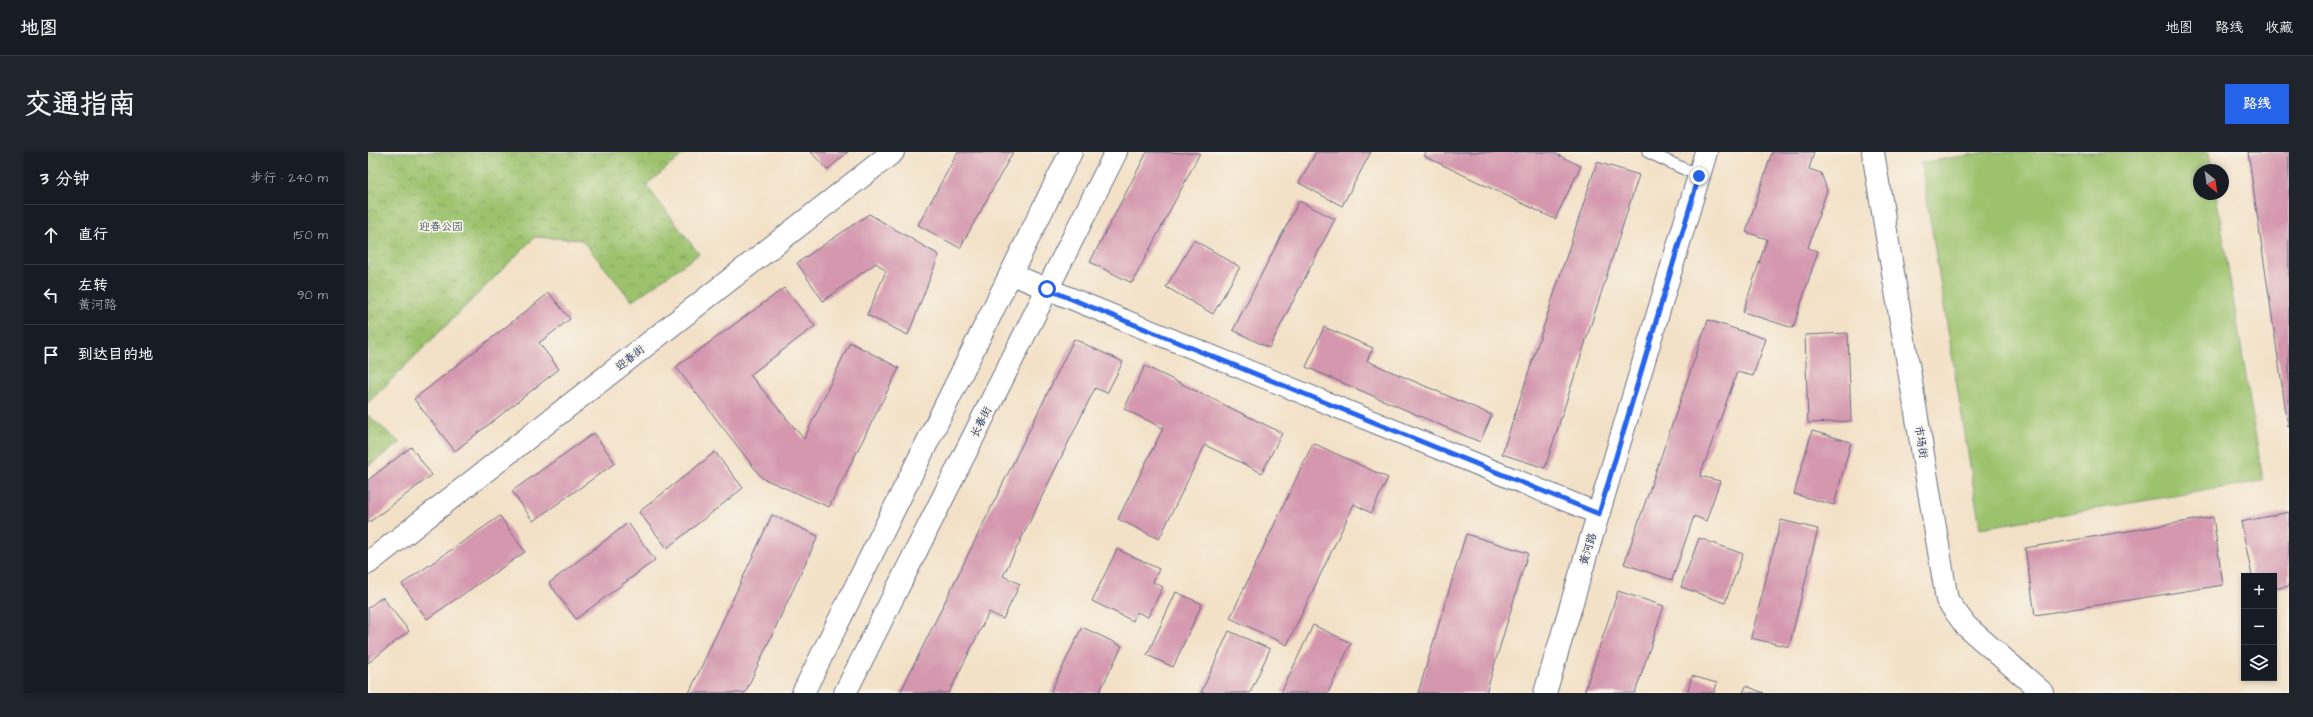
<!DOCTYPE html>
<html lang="zh">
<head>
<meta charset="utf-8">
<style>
	:root { --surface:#171b24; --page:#20242c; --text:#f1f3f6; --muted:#9ea1a6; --line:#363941; --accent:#2563eb }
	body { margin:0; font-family:"Architects Daughter","LXGW WenKai TC",sans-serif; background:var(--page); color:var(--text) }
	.controls { position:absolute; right:12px; bottom:12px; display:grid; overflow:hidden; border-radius:0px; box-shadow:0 2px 6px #0003 }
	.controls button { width:36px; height:36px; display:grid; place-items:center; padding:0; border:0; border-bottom:1px solid var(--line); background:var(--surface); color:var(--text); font:20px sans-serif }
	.compass { position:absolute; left:1825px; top:12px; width:36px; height:36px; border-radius:50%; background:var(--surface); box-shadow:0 2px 6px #0003; rotate:150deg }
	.stop { position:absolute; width:12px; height:12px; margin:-9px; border:3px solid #2563eb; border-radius:50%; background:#fff }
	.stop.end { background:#2563eb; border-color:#fff; box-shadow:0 1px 4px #0008 }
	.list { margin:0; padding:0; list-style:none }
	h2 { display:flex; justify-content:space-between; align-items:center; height:52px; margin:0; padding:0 16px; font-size:17px }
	h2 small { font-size:13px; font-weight:400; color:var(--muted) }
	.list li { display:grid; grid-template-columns:26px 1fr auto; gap:12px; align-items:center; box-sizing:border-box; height:60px; padding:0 16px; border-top:1px solid var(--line) }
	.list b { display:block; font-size:15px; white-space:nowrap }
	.list p { margin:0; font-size:13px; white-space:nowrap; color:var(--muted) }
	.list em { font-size:13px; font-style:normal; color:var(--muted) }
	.icon { flex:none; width:22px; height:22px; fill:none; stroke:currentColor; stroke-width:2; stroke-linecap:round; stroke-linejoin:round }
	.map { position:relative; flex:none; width:1921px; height:541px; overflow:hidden; border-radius:0px }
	header { display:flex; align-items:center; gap:24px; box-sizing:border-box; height:56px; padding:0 20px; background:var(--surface); border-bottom:1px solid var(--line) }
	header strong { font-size:19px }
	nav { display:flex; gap:22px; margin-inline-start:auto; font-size:14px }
	.intro { display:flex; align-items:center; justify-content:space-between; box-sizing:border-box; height:96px; padding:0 24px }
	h1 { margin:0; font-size:28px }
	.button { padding:10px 18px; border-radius:0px; background:var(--accent); color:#fff; font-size:14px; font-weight:700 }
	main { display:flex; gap:24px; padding:0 24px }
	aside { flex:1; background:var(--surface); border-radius:0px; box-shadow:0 2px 6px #0003 }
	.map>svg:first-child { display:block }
	.park { fill:url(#park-crowns); stroke:#5c7866 }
	.garden { fill:#9cc26d; stroke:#5c7866 }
	.building { fill:#d497ae }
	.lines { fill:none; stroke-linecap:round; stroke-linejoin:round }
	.lane-casing { stroke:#676d83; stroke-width:13 }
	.street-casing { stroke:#676d83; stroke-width:23 }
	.secondary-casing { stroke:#676d83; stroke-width:24 }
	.lane { stroke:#fff; stroke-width:11 }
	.street { stroke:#fff; stroke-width:21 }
	.secondary { stroke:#fff; stroke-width:22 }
	.route { stroke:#2563eb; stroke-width:5 }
	.labels { text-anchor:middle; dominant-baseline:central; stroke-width:3.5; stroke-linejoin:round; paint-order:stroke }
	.park-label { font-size:11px; fill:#425b62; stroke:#f7f3e8 }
	.street-label { font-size:11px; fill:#1b2f5e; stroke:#f7f3e8 }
</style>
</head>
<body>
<header>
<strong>地图</strong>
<nav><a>地图</a><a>路线</a><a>收藏</a></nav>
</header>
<div class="intro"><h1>交通指南</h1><a class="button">路线</a></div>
<main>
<aside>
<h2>3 分钟<small>步行 · 240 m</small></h2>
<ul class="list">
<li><svg class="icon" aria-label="ahead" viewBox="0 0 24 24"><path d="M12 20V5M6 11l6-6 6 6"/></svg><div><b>直行</b></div><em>150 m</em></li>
<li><svg class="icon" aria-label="left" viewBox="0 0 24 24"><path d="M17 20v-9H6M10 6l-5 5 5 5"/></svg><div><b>左转</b><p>黄河路</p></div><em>90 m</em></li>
<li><svg class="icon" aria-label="arrive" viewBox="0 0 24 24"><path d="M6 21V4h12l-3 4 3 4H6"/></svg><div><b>到达目的地</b></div></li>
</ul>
</aside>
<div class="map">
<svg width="1921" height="541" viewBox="0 0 1921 541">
	<defs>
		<pattern id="park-crowns" width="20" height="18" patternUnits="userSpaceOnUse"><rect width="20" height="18" fill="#9cc26d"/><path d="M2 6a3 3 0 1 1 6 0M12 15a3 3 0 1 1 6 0" fill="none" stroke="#7e9e5d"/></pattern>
	</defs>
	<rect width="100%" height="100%" fill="#f7f3e8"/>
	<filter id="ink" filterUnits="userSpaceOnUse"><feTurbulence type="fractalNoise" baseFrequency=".025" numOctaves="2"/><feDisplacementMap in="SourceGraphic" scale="8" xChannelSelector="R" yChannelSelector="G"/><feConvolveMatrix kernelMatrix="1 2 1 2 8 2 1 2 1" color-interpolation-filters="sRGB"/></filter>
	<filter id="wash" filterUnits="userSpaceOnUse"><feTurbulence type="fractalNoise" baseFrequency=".012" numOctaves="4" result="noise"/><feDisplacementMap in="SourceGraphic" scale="16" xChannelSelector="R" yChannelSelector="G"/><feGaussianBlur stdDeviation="0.9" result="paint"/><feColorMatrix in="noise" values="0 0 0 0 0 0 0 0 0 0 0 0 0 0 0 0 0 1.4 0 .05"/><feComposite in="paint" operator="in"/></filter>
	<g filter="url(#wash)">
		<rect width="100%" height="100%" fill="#f3e1c7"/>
		<path class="park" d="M0,0H318L278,33L331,102L264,149L214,88L167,85L0,251Z
			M0,263L32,291L0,314Z"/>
		<path class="garden" d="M1618,0H1841L1844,18H1831V42H1848L1895,329L1612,376L1553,11Z"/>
		<g id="blocks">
			<path class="building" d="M443,0H480L459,18Z
				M590,0H645L592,96L550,73Z
				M779,0L832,1L764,131L722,110Z
				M948,0H1003L974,54L931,31Z
				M1058,0H1184L1213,14L1187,67L1056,4Z
				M1404,0H1446L1441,17L1453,21L1459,38L1440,96L1450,99L1425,176L1375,160L1399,87L1378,80Z
				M1880,0H1921V274H1920Z
				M1229,10L1271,23L1177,316L1134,302Z
				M931,49L967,67L901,196L865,178Z
				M501,62L571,103L540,183L499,163L518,119L508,111L455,149L429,111Z
				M826,88L872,115L845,162L798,135Z
				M416,136L447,174L382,223L436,287L482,190L531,216L461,355L394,326L308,215Z
				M181,141L202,167L171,191L191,217L87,299L46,247Z
				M1340,168L1398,187L1385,224L1369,220L1332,324L1352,329L1338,369L1326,364L1304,428L1256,412Z
				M956,175L1005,196L999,209L1124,263L1112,290L938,215Z
				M1480,181L1483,269L1440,271L1437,183Z
				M706,187L755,210L739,241L727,236L635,424L652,432L635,467L621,460L581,541H532Z
				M777,214L914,281L894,321L837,293L791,387L750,367L795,276L756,257Z
				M1444,279L1483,290L1466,353L1426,342Z
				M226,281L247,311L165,369L144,339Z
				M945,291L1020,326L1003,361L986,352L919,493L862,466Z
				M43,295L64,323L0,371V328Z
				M347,300L375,336L299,396L271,360Z
				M1921,360V434L1906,437V424H1884L1873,370Z
				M404,363L450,384L377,541H321Z
				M132,364L157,400L59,467L34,432Z
				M1845,365L1855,433L1667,463L1657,396Z
				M1413,368L1450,377L1421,495L1383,486Z
				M260,371L287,408L208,467L181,431Z
				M1098,382L1160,401L1118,541H1050Z
				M1331,386L1375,402L1357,451L1313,435Z
				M749,397L791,417L785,430L795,435L780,465L769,460L765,469L724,449Z
				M1250,439L1296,454L1267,541H1216Z
				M808,440L834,452L805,515L779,503Z
				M14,445L41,479L0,511V456Z
				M945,473L983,491L960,541H913Z
				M714,475L754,494L731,541H682Z
				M861,479L902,497L882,541H833Z
				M1324,524L1349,531L1346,541H1319Z
				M1378,534L1396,541H1375Z"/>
		</g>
	</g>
	<g filter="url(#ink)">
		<use href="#blocks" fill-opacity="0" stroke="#676d83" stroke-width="1"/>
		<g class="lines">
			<g class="lane-casing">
				<path id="lane" d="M1280,0L1331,24"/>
			</g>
			<g class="street-casing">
				<path id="street" d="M643,122L1231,362"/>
			</g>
			<g class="secondary-casing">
				<path id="secondary" d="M1505,0L1579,448L1598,474L1675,541
					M0,411L525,0
					M435,541L703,0
					M477,541L748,0
					M1177,541L1338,0"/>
			</g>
			<use href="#lane" class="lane"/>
			<use href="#street" class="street"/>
			<use href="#secondary" class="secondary"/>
		</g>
	</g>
	<g class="lines" filter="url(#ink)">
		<path class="route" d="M679,137L1231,362L1331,24"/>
	</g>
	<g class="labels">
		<g class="park-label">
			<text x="73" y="74">迎春公园</text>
		</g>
		<g class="street-label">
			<text transform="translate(262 206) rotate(-38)">迎春街</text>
			<text transform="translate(613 270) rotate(-63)">长春街</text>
			<text transform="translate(1553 290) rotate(81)">市场街</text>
			<text transform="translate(1220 397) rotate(-73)">黄河路</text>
		</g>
	</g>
</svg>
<div class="controls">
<button>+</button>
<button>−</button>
<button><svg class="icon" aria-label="layers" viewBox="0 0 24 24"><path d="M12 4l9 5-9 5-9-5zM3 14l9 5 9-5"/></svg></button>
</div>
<svg class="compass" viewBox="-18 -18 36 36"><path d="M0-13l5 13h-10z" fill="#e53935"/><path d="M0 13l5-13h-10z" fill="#9ea1a6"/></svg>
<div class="stop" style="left:679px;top:137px"></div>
<div class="stop end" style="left:1331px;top:24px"></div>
</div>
</main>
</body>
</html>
